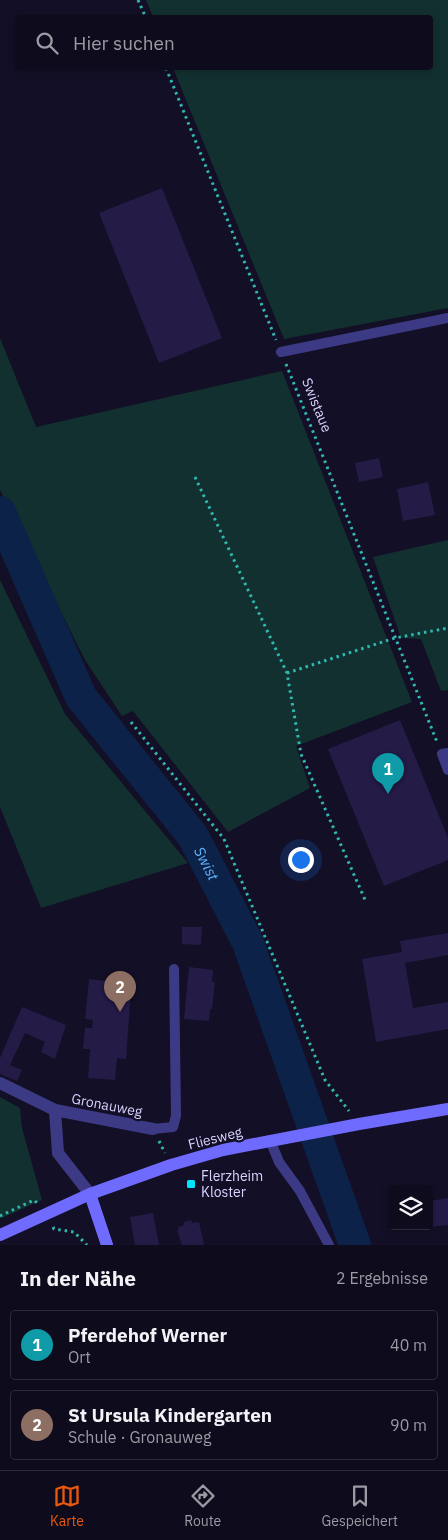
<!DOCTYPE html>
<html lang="de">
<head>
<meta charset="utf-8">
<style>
	:root { --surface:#0e0b1c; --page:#171425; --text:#f1f3f6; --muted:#9b9ba3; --line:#2e2b3b; --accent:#ea580c }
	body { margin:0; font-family:"IBM Plex Sans",sans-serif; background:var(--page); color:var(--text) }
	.controls { position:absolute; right:15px; bottom:15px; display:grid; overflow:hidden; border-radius:5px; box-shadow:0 2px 8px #0003 }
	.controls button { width:45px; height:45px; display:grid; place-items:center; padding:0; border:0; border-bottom:1px solid var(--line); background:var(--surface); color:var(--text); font:25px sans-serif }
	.you { position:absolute; left:300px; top:859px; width:18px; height:18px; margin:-12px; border:4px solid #fff; border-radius:50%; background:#1a73e8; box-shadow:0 0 0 8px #1a73e833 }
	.badge { display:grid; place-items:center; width:32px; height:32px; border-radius:50%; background:var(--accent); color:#fff; font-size:16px; font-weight:700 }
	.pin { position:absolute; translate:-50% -41px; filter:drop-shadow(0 1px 2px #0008) }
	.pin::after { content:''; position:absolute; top:26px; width:18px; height:15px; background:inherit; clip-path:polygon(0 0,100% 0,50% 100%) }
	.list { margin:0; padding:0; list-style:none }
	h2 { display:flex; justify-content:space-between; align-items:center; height:65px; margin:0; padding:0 20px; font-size:21px }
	h2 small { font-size:16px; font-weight:400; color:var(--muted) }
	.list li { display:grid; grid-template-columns:32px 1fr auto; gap:15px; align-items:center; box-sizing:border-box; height:70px; margin:0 10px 10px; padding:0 10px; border:1px solid var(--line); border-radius:5px }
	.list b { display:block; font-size:19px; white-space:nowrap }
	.list p { margin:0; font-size:16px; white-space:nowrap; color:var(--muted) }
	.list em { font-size:16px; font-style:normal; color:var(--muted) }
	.icon { flex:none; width:28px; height:28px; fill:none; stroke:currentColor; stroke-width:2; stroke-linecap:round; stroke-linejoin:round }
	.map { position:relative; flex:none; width:448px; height:1245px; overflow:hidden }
	.search { position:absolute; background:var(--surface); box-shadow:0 2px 8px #0003; left:15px; right:15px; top:15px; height:55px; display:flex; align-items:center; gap:12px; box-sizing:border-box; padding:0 18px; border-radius:5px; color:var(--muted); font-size:19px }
	.sheet { height:225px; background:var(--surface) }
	nav { display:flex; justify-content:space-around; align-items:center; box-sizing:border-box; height:70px; border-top:1px solid var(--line); background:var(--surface); font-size:14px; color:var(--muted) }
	nav a { display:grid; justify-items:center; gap:2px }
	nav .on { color:var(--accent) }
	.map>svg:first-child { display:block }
	.green { fill:#12302f }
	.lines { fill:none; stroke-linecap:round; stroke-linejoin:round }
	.river { stroke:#0c2248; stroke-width:32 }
	.building { fill:#241b47 }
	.path { stroke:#2fb8b0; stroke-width:3; stroke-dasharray:2.5 4; stroke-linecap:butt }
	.lane { stroke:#3d3a85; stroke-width:10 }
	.street { stroke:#3d3a85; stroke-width:12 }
	.secondary { stroke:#6f6bff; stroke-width:12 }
	.poi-dot { fill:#00e5ff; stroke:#130f26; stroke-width:2 }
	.labels { text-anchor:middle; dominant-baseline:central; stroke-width:4.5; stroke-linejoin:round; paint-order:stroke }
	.street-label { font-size:14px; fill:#d9d4ff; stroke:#130f26 }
	.poi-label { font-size:14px; fill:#d9d4ff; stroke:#130f26; text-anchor:start }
	.water-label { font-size:15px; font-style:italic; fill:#62b6ff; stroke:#130f26 }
</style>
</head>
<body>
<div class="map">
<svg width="448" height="1245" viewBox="0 0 448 1245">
	<rect width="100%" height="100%" fill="#130f26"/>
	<path class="green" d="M146,0H448V308L284,339L173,68H430V18L153,17Z
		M0,338L36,427L282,371L412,702L296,746L310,788L228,832L133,711L122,716L85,660L0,490Z
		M448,540V690L441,691L421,639L401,638L373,557Z
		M0,580L65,714L188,863L41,908L0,807Z
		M0,1097L20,1108L22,1128L42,1200L0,1219Z"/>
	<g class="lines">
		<path class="river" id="s1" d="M0,512L81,697L193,836L248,943L355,1245"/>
	</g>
	<path class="building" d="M162,188L222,338L159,363L99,213Z
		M379,458L383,477L359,482L355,463Z
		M428,482L435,515L403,521L397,489Z
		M400,720L448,838V860L384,886L328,749Z
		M182,927H202L201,945L182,944Z
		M448,933V955L405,963L413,1008L448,1002V1029L376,1042L362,959L402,952L400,941Z
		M189,967L213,970L212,982H215L212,1009H210L209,1021L184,1019Z
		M89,979L106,981L105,988L131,990L126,1059L117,1058L115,1080L88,1078L90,1049H83L85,1028H92L93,1020L85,1019Z
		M22,1007L66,1025L55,1059L41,1052L45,1042L25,1033L10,1065L22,1070L17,1081L0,1074V1058Z
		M448,1198V1225L431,1227L429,1201Z
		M153,1213L159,1245H135L130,1217Z
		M191,1220L192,1223L199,1222L204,1245H182L177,1230H179L178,1227L184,1225V1222Z"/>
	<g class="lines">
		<path class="path" d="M138,0L146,18
			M166,68L276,340
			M286,364L437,742
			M195,477L287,673L301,754L366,902
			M287,673L395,638L448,628
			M131,722L224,839L325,1080L349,1111
			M159,1141L165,1153
			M0,1216L34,1200L37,1203
			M53,1227L54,1229L74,1232L87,1245"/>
		<path class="lane" d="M281,352L448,318
			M448,753L442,754L448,770
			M153,1129L173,1127L176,1116L174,969
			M270,1140L279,1162L300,1191L329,1245"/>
		<path class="street" d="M0,1083L55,1110L58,1153L90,1194
			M55,1110L153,1129"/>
		<path class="secondary" d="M90,1194L107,1245
			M0,1235L90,1194L171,1165L223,1150L359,1124L448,1109"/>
	</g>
	<rect class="poi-dot" x="186" y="1179" width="10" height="10" rx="2.5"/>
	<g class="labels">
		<g class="street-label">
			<text transform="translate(317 405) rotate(68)">Swistaue</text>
			<text transform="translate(107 1105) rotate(11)">Gronauweg</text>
			<text transform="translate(215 1138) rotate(-14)">Fliesweg</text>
		</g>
		<g class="poi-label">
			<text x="201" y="1176">Flerzheim<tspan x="201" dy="16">Kloster</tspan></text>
		</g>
		<g class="water-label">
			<text stroke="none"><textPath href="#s1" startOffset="411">Swist</textPath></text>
		</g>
	</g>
</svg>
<div class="controls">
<button><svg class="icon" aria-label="layers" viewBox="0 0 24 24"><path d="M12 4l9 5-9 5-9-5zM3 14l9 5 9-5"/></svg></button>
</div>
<div class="you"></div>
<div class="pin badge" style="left:388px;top:794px;background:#0f9aa8">1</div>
<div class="pin badge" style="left:120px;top:1012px;background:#8d6e63">2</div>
<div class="search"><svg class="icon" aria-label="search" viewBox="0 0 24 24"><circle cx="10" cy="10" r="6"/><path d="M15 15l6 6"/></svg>Hier suchen</div>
</div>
<section class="sheet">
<h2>In der Nähe<small>2 Ergebnisse</small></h2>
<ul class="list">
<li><span class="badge" style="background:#0f9aa8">1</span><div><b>Pferdehof Werner</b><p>Ort</p></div><em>40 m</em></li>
<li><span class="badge" style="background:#8d6e63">2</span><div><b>St Ursula Kindergarten</b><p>Schule · Gronauweg</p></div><em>90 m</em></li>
</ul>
</section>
<nav>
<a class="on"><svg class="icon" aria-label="map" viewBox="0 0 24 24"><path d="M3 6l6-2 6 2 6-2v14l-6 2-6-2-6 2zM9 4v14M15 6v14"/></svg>Karte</a>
<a><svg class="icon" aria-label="directions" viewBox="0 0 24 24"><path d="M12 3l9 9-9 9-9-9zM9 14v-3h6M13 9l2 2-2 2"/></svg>Route</a>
<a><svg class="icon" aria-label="saved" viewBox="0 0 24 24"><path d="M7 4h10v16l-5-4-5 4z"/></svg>Gespeichert</a>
</nav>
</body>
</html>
